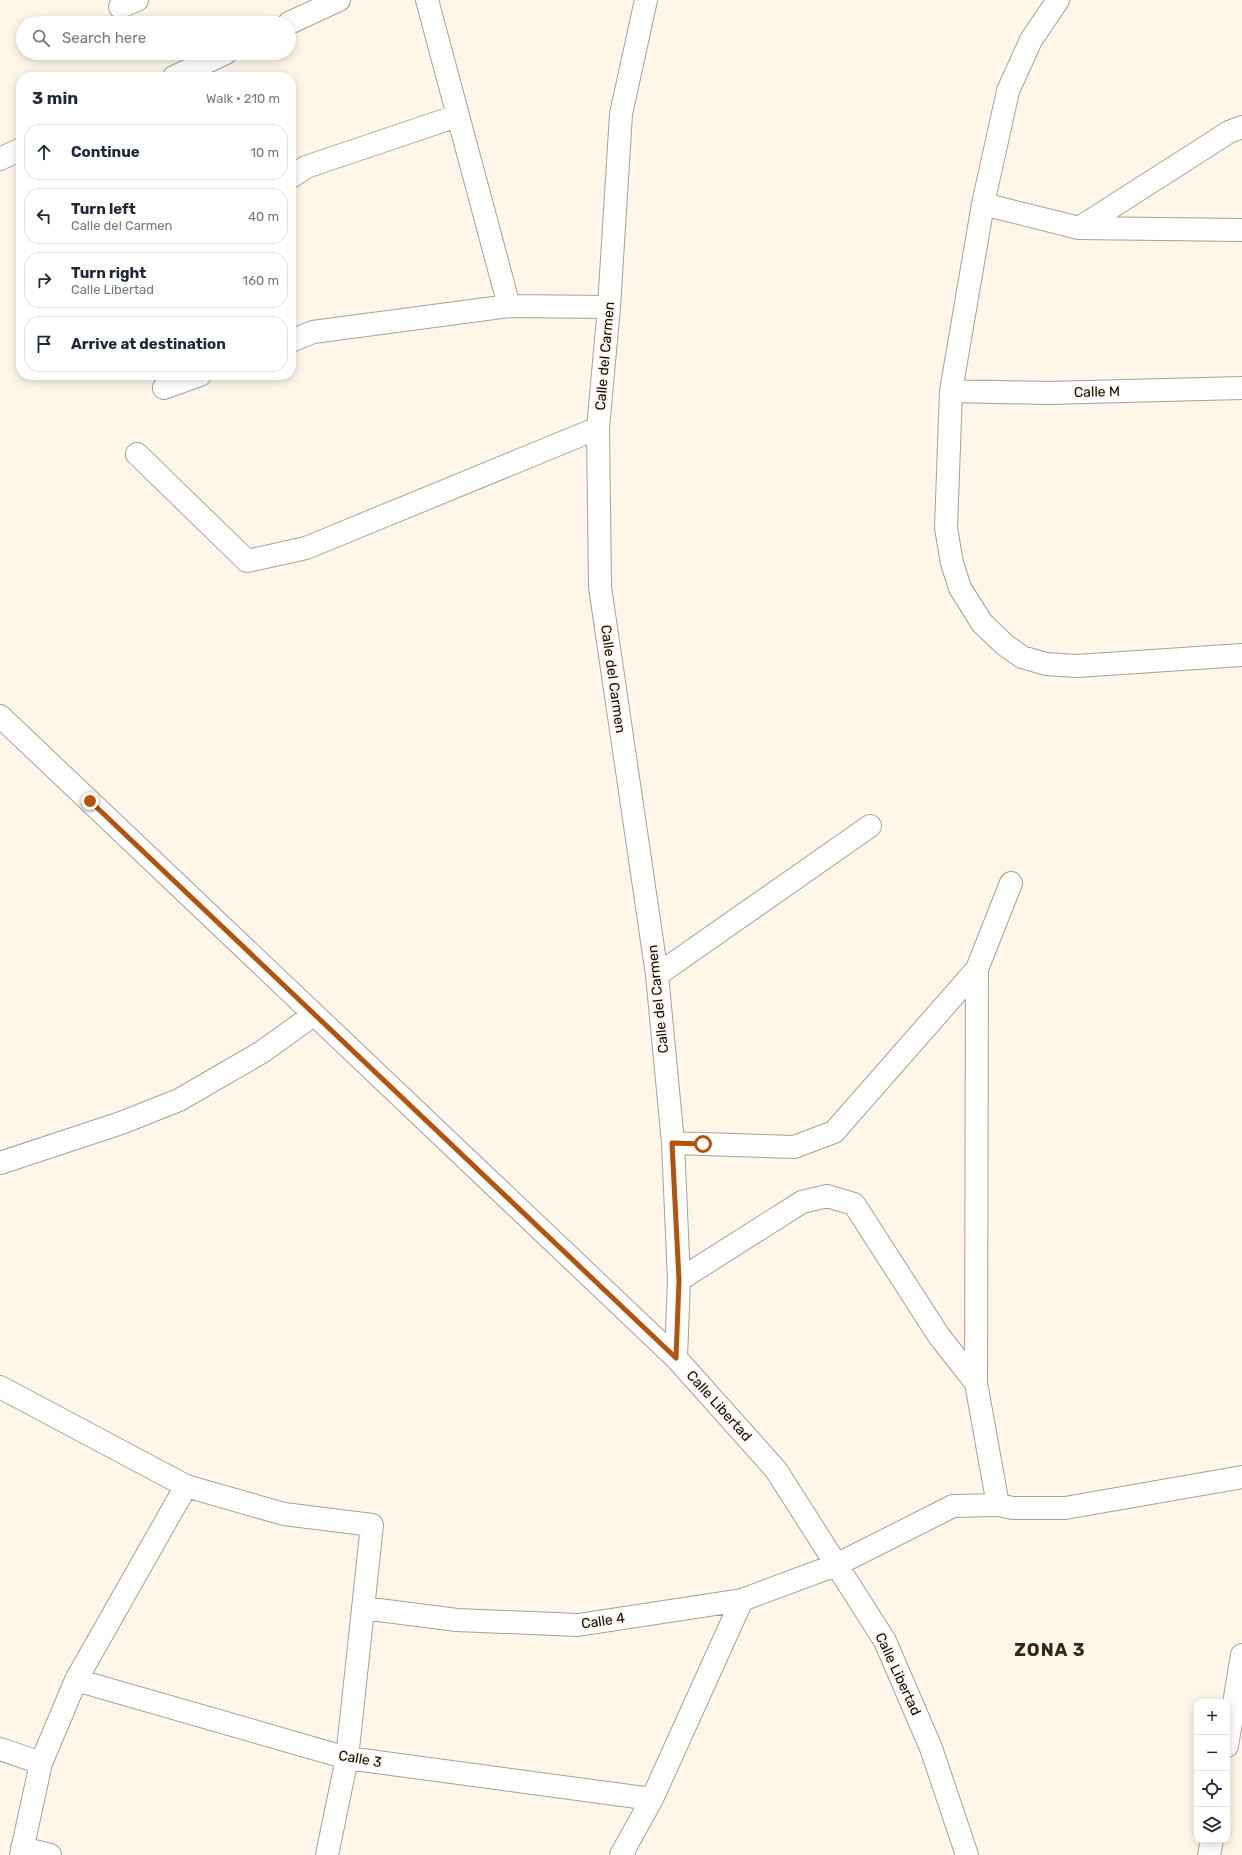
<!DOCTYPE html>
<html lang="en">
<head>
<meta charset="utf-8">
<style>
	:root { --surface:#fff; --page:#f6f6f7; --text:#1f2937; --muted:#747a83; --line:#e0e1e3 }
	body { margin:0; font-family:Rubik,sans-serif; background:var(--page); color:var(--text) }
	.controls { position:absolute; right:12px; bottom:12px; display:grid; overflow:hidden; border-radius:8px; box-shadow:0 2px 10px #0003 }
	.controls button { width:36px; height:36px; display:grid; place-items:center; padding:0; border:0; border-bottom:1px solid var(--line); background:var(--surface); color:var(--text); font:20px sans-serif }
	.stop { position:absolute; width:12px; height:12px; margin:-9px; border:3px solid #b45309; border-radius:50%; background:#fff }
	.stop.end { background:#b45309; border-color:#fff; box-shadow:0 1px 4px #0008 }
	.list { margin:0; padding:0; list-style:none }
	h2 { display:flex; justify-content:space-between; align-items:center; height:52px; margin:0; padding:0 16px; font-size:17px }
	h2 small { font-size:13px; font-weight:400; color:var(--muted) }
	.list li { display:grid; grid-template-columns:26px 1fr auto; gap:12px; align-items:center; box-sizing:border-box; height:56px; margin:0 8px 8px; padding:0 8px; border:1px solid var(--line); border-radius:16px }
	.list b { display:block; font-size:15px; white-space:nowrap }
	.list p { margin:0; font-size:13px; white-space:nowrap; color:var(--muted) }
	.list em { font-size:13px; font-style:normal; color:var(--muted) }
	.icon { flex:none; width:22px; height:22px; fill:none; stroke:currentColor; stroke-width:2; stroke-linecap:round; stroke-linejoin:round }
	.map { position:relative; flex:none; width:1242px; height:1855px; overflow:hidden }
	.search { position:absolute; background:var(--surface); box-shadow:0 2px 10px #0003; left:16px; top:16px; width:280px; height:44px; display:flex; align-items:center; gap:10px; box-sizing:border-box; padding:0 14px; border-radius:22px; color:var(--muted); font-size:15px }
	.panel { position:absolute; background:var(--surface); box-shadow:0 2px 10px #0003; left:16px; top:72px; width:280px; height:308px; border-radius:16px }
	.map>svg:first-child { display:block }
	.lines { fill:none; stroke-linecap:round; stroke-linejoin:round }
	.minor-casing { stroke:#a8a196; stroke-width:24 }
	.minor { stroke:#fff; stroke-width:22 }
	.route { stroke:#b45309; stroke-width:5 }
	.labels { text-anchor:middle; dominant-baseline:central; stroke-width:3; stroke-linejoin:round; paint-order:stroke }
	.street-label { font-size:14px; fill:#0f0c08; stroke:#fdf6e9 }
	.district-label { font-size:18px; font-weight:bold; letter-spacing:1px; fill:#2f2920; stroke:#fdf6e9 }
</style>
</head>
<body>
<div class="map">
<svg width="1242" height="1855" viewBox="0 0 1242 1855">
	<rect width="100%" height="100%" fill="#fdf6e9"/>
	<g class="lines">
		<g class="minor-casing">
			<path id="minor" d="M427,0L509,306
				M646,0L621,114L609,307L598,428L600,587L657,975L673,1143L679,1280L676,1358
				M1058,0L1031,40L1008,91L983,204L951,391L946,528L952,563L960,588L982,623L1005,645L1022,657L1046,664L1077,666L1242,655
				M120,7L137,0
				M289,23L339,0
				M174,77L226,53
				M0,159L21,149
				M291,177L306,167L457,116
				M983,204L1079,228L1242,230
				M1079,228L1229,132L1242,127
				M291,341L313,332L509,306L609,307
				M164,388L200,375
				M951,391L1048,393L1242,388
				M137,454L247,561L306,548L598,428
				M0,716L676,1358L776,1470L885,1641L931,1748L967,1855
				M657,975L870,826
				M673,1143L794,1147L834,1132L977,969
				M0,1163L121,1123L179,1100L262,1052L313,1015
				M679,1280L802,1202L827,1196L854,1204L939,1336L976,1383
				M0,1387L186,1486L284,1514L372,1525L347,1758L327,1855
				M998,1505L976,1383L977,969L1011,883
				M363,1608L457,1620L578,1625L742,1600L836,1565L953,1506L998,1505L1013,1508H1065L1242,1477
				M76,1680L347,1758L652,1799
				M1227,1746L1242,1655
				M0,1749L41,1763
				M22,1848L50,1855
				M21,1855L41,1763L76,1680L186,1486
				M621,1855L652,1799L742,1600
				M1209,1855L1212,1840"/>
		</g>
		<use href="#minor" class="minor"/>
	</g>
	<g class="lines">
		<path class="route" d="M90,801L676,1358L679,1280L672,1143L703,1144"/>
	</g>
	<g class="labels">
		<g class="street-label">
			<text transform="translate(605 356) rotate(-85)">Calle del Carmen</text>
			<text transform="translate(1097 392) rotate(-1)">Calle M</text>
			<text transform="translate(613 679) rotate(82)">Calle del Carmen</text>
			<text transform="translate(658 999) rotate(-96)">Calle del Carmen</text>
			<text transform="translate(719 1406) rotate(48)">Calle Libertad</text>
			<text transform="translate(603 1621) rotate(-8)">Calle 4</text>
			<text transform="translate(898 1674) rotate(65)">Calle Libertad</text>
			<text transform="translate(360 1759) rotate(10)">Calle 3</text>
		</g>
		<g class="district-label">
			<text x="1050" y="1650">ZONA 3</text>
		</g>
	</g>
</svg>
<div class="controls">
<button>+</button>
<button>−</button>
<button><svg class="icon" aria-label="locate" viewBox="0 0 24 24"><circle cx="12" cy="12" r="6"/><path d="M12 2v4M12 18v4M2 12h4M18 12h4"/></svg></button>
<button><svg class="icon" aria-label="layers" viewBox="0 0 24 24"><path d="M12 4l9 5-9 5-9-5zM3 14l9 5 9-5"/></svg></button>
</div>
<div class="stop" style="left:703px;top:1144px"></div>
<div class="stop end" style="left:90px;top:801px"></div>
<div class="search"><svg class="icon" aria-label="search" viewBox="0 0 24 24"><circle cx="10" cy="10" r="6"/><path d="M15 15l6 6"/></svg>Search here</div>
<section class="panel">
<h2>3 min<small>Walk · 210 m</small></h2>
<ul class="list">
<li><svg class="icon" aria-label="ahead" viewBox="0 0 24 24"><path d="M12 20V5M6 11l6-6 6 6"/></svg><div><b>Continue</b></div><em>10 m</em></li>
<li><svg class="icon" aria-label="left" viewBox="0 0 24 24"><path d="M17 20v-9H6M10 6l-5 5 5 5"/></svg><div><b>Turn left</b><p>Calle del Carmen</p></div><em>40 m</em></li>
<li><svg class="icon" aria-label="right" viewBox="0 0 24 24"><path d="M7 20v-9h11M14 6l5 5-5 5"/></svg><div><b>Turn right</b><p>Calle Libertad</p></div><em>160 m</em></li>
<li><svg class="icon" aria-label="arrive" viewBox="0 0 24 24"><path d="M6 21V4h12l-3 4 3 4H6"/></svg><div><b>Arrive at destination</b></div></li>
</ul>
</section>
</div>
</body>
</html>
